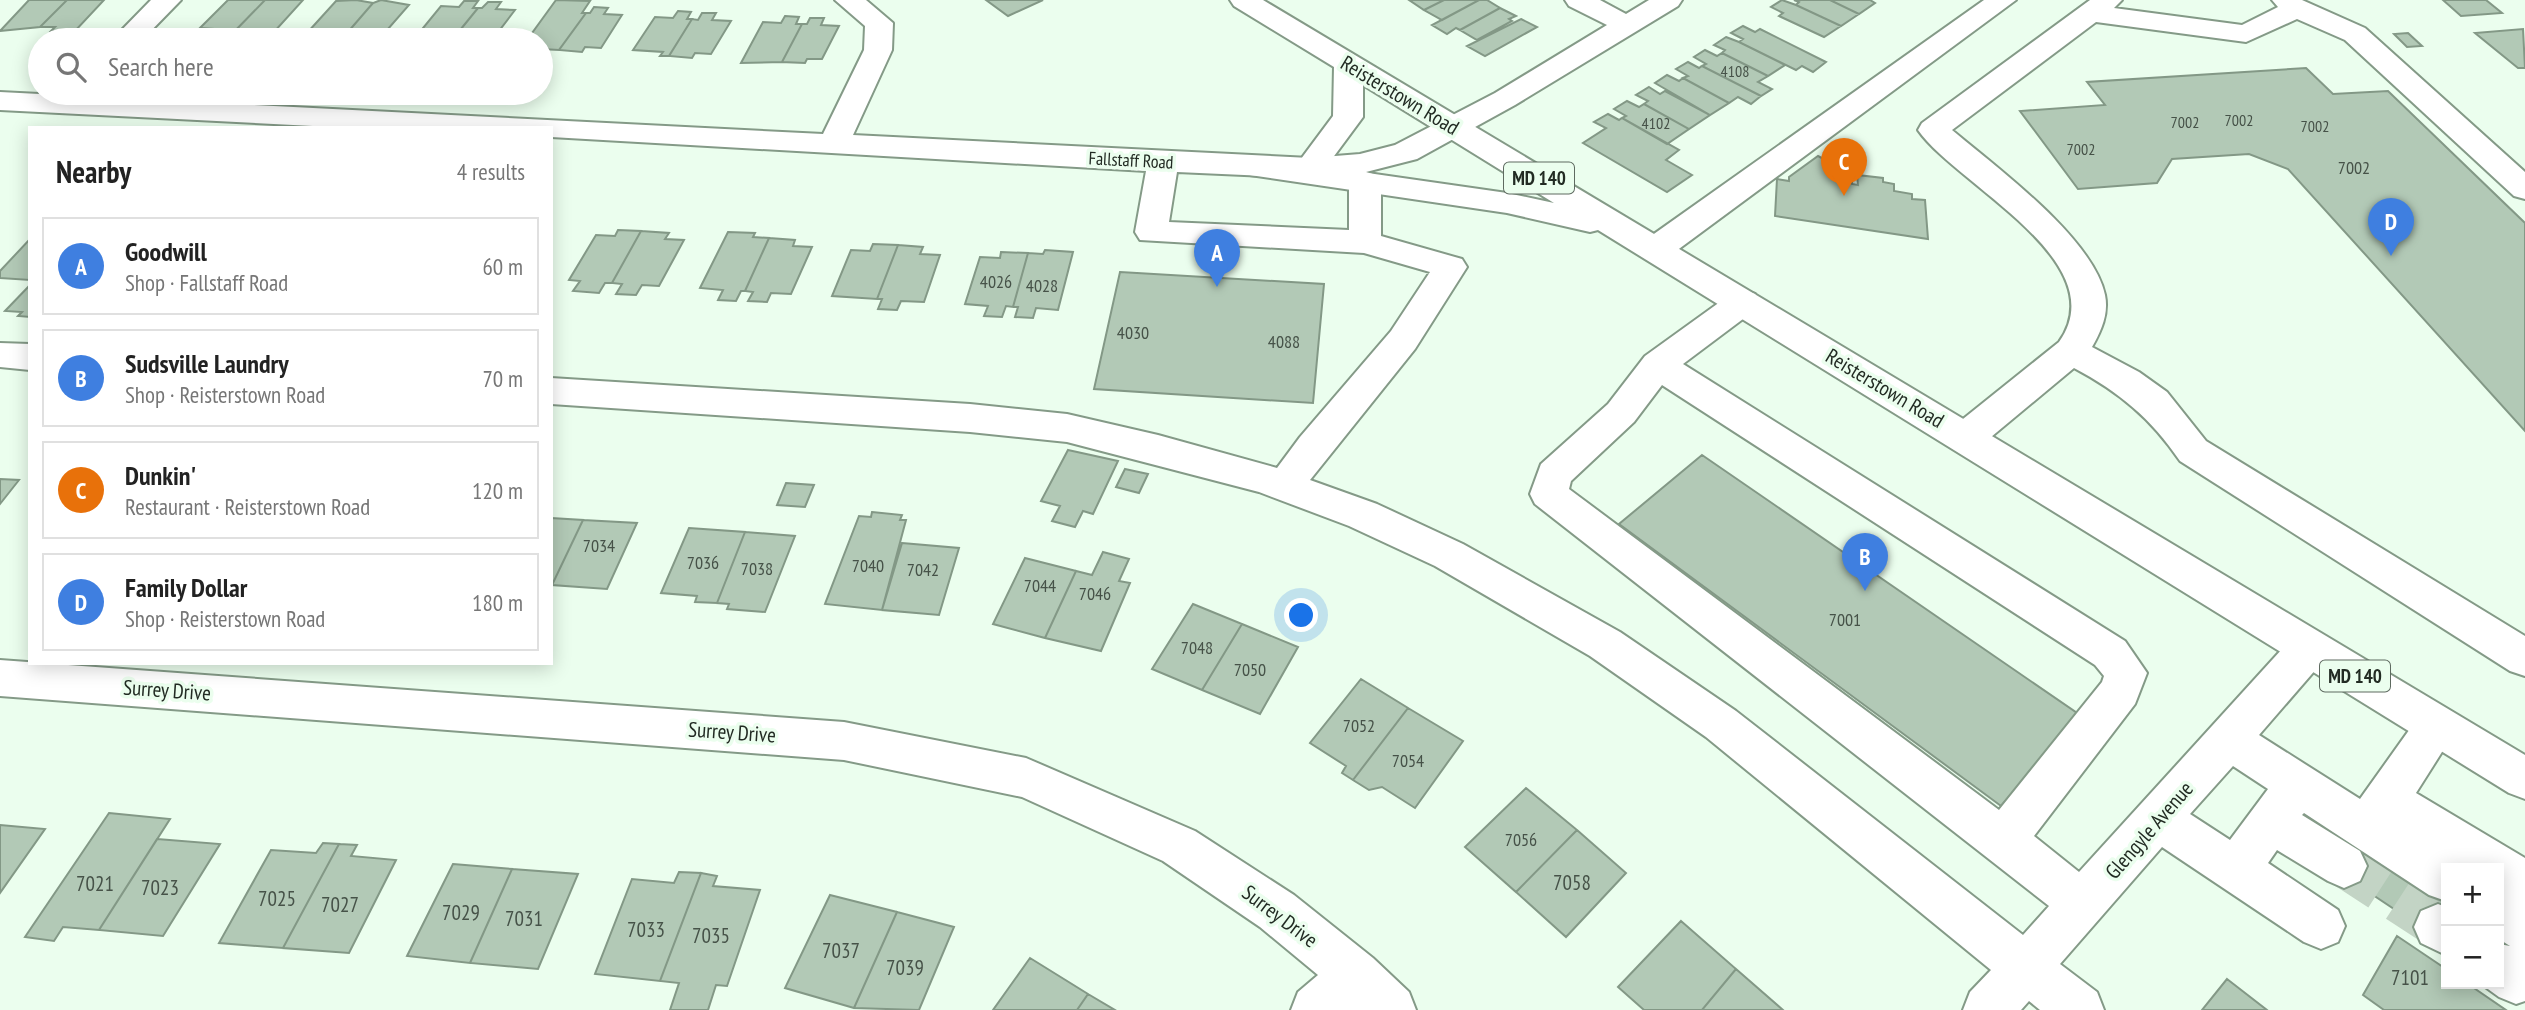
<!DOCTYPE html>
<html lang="en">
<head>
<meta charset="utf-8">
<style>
	:root { --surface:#fff; --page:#f2f2f2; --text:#222; --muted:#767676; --line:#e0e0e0; --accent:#d93025 }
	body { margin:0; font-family:"PT Sans Narrow",sans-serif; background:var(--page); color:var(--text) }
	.controls { position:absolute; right:21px; bottom:21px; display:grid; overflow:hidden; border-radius:0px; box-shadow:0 4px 18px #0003 }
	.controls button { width:63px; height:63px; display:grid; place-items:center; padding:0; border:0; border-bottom:2px solid var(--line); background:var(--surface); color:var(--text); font:35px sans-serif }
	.you { position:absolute; left:1302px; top:616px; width:24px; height:24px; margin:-18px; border:5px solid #fff; border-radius:50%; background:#1a73e8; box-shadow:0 0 0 10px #1a73e833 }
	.badge { display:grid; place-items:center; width:46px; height:46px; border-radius:50%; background:var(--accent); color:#fff; font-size:23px; font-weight:700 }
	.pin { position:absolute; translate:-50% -58px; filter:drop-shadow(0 2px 4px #0008) }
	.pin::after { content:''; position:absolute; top:37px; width:24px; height:21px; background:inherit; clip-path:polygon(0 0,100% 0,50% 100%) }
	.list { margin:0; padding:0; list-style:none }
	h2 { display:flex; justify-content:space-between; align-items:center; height:91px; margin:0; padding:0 28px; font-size:30px }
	h2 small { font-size:23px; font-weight:400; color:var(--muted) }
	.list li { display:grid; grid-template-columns:46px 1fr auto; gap:21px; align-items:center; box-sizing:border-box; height:98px; margin:0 14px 14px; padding:0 14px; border:2px solid var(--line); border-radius:0px }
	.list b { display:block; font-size:26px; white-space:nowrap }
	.list p { margin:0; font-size:23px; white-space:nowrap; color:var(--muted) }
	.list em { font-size:23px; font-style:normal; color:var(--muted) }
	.icon { flex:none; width:38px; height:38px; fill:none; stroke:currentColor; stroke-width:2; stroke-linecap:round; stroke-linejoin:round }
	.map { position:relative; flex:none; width:2525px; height:1010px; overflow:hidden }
	.search { position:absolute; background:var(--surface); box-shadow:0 4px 18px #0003; left:28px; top:28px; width:525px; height:77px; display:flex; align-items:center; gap:18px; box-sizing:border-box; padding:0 24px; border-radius:38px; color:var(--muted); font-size:26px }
	.panel { position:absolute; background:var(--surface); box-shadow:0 4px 18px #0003; left:28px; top:126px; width:525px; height:539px; border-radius:0px }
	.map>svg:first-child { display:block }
	.building { fill:#b2c9b6; stroke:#839886; stroke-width:2 }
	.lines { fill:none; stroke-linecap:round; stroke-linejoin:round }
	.minor-tunnel { stroke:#c3d4c5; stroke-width:43; stroke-dasharray:43 21; stroke-linecap:butt }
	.minor-casing { stroke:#849a87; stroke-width:4 }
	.major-casing { stroke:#849a87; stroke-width:4 }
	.minor { fill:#fff; fill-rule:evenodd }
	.major { fill:#fff; fill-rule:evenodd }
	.labels { text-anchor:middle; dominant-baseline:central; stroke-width:7; stroke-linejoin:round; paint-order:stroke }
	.far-number-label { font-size:16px; fill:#465248 }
	.far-street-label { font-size:18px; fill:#222b23; stroke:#ebfeee }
	.number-label { font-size:18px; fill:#465248 }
	.shield { fill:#ebfeee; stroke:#5e6a60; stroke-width:2 }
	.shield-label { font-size:19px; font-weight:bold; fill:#222b23 }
	.street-label { font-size:21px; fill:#222b23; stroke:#ebfeee }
	.near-number-label { font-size:21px; fill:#465248 }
</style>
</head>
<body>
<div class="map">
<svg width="2525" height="1010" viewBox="0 0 2525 1010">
	<rect width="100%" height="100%" fill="#ebfeee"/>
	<path class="building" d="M29,0H67L40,27L0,31Z
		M67,0H104L75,31H51L55,27H40Z
		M228,0H265L232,34L212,33L216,29L200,28Z
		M265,0H303L274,32L232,34Z
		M356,0L373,3L341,40L319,39L323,34L307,33L336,1Z
		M381,0L409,5L381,37L341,40L373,3Z
		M556,0L590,1L582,13H586L559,50L541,49V40H527Z
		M986,0H1043L1008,16Z
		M1409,0H1444L1424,10Z
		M1444,0H1479L1442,20L1424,10Z
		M1479,0H1487L1500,8L1460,30L1456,28L1447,34L1432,25Z
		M1782,0L1796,5L1841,26L1824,37L1779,16L1783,13L1771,7Z
		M1794,0H1830L1859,14L1841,26L1796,5L1799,2Z
		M1830,0H1870L1875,3L1859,14Z
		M2443,0H2486L2502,13L2461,16Z
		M464,1H478L473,8H478L452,40L414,39L441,6L459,7Z
		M488,2H501L496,9L515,10L492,40H452L478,8H482Z
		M594,7L608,8L604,14L622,15L601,48L585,47L582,52L559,50L586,13H590Z
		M1500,8L1516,16L1509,19L1512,21L1477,40L1460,30Z
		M678,11L691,12L687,19H692L669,56H660L663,52L633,50L655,17L673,18Z
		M702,13H716L712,20L731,21L711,54L695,53L692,58L669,56L692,19L698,20Z
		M785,16L799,17L796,24H802L782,62L741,63L763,22L781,23Z
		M810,18H824L821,25L839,26L822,59H807L805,63L782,62L802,24H807Z
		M1521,19L1537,27L1485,56L1467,46Z
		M1743,26L1755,32L1760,29L1826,62L1813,72L1802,66L1796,70L1739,42L1743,39L1731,33Z
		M2523,29L2525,68H2518L2475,33Z
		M2408,33L2422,46L2407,47L2394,34Z
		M1726,37L1739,42L1785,65L1768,76L1722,53L1725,50L1714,45Z
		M1705,50L1717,56L1722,53L1768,76L1758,82L1772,89L1761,96L1702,66L1706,64L1694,57Z
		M1688,62L1699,68L1702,66L1761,96L1751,104L1738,97L1729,103L1683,78L1688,76L1676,69Z
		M2306,68L2333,94L2388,91L2525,223V431L2288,169L2249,154L2172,159L2157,183L2078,189L2020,111L2105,105L2087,82Z
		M1667,75L1679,81L1683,78L1729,103L1710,115L1655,83Z
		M1649,87L1660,94L1665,91L1710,115L1689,129L1644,104L1648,101L1636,95Z
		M1627,101L1639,107L1644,104L1689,129L1667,144L1622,118L1626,116L1614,109Z
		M1608,114L1619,120L1622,118L1679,150L1666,160L1692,175L1667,192L1583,143L1606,128L1594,122Z
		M1818,156L1852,174V184L1858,185L1857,175L1883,178V182L1894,184V191L1912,194V199L1925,200L1928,239L1775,216L1777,179L1789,181V177Z
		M618,230L641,231L612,283H605L599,293L573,291L580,281L569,280L596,235L615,236Z
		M641,231L669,233L665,239L684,240L659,286L642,285L636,295L616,294L622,284L612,283Z
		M728,232L755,233L753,237L769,238L745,291H741L736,301L718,300L723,290L700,288Z
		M769,238L795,240L793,246L812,247L791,294L771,293L767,302L748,301L753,292L745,291Z
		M30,239V280L0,278V271Z
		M873,244L898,245L877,299L832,296L851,250L870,251Z
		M898,245L923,247L920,254L940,255L924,302L901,301L897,310L878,309L882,299H877Z
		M1045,250L1073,252L1058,310L1036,308L1033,318L1015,317L1018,307H1013L1028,253L1043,254Z
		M1001,252L1028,253L1013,307L1006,306L1002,317L984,316L988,306L965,304L980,257L1000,258Z
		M1120,272L1324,284L1313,403L1094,389Z
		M30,285V317L18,316L22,312L5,311Z
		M1068,450L1118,461L1093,514L1083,511L1075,527L1052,521L1060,506L1041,501Z
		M1702,455L2080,715L2001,806L1619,524Z
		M1125,469L1148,474L1139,493L1116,487Z
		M0,479L19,480L0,504Z
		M786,483L814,485L805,507L777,505Z
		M872,512L902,515L900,520H906L882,610L825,604L859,516L871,517Z
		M551,518L583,520L552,585H551Z
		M583,520L637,523L607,589L552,585Z
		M689,528L745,532L717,603L695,602L697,596L661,593Z
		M745,532L795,536L765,612L727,609L729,604L717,603Z
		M902,543L959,548L939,615L882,610Z
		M1103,552L1129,559L1119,581L1130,583L1101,651L1045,638L1076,571L1092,575Z
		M1025,558L1076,571L1045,638L993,624Z
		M1193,604L1242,624L1202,690L1152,669Z
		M1242,624L1298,647L1260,714L1202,690Z
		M1361,679L1408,708L1353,780L1342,773L1346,766L1310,743Z
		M1408,708L1463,741L1415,808L1382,787L1369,790L1353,780Z
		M1526,788L1577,830L1516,892L1465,847Z
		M109,813L170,819L99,930L63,927L54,941L25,937Z
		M0,825L45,829L0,893Z
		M1577,830L1626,873L1566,937L1516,892Z
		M2366,831L2446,883V912L2433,935L2340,873Z
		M157,839L220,844L163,936L99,930Z
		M323,843L339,844L283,948L219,943L271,850L316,853Z
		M339,844L357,845L351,856L396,860L349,953L283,948Z
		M453,864L512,869L470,963L407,956Z
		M512,869L578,874L538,969L470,963Z
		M679,872L701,873L660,981L595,974L632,879L674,883Z
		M701,873L717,876L713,886L760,890L727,986L716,985L708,1010H670L679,983L660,981Z
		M830,895L897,912L854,1008L785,988Z
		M897,912L954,927L919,1010L854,1008Z
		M1681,921L1736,969L1702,1010H1644L1618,987Z
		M2397,936L2446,969V984H2468L2506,1010H2384L2363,995Z
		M1030,958L1088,994L1077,1010H993Z
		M1736,969L1783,1010H1702Z
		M2227,979L2267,1010H2202Z
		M1088,994L1115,1010H1077Z"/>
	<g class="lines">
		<path class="minor-tunnel" d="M2344,866L2438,927"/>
		<g class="minor-casing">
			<path id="minor" d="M151,0H181L142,40H112Z
				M835,0H866L893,23L892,50L853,135L1310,158L1360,154L1395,145L1495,93L1607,25L1569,6L1565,0H1600L1626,14L1649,0H1682L1678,6L1515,105L1417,159L1366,172L1376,175L1381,182V236L1462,259L1467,267L1415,349L1310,480L1377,504L1463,544L1620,632L1736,711L2023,935L2049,906L1535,504L1530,494L1541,464L1608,404L1645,356L1731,294L1743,290L1755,294L1760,302L1755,310L1683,364L2125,641L2147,673L2135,704L2034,836L2079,872L2294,636L2309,630L2324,636L2330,648L2324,660L2259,735L2360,799L2422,712L2437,706L2452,712L2459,725L2416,793L2525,858V1001L2516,1004L2499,997L2481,984H2499V944L2510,946L2499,939V868H2446V901L2429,895L2304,813L2302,815L2360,851L2367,866L2360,881L2344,888L2328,881L2277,850L2268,863L2338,910L2345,926L2338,942L2321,949L2304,942L2162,847L2060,964L2097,992L2104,1010H2040L2029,1001L2021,1010H1963L1970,992L1991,970L1706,737L1590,656L1435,566L1349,526L1259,492L1067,442L970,432L551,404V378L970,404L1067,414L1158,435L1277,468L1300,437L1391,331L1430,272L1364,253L1140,240L1135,232L1146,171L551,137V128H352L0,110V92L823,134L864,50L865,26ZM1177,172L1310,178L1358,174L1349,182V230L1169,222ZM1662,385L2095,665L2104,676L2102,682L1999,810L1569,489L1571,481L1634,422ZM2233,766L2268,789L2230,840L2190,814Z
				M1984,0H2016L1668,257L1656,260L1644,257L1640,249L1644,241Z
				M2090,0H2122L2114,8L2242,25L2278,7L2272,0H2302L2365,28L2525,172V199L2514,196L2345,40L2297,19L2246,42L2096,22L1952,130C1996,167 2093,238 2105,295C2109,314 2101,331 2092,347L2139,372L2167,392L2206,441L2525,636V676L2510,671L2180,461C2151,418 2119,392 2074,368L1979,447L1966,451L1953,447L1948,437L1953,427L2059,342C2117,261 1955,184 1918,130L1922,123Z
				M0,343L30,344V370L0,367Z
				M0,660L844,722L1026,758L1195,831L1294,895L1373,958L1409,992L1416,1010H1291L1298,992L1318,975L1260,927L1163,861L1022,797L844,760L0,696Z
				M2438,904L2446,907V955L2421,943L2414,927L2421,911Z"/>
		</g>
		<g class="major-casing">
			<path id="major" d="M1230,0H1263L2525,755V799L2509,793L1598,230L1590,232L1507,213L1243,174L1238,167L1243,160L1254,157L1298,163L1333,116L1334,67L1234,6ZM1363,85L1554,203L1507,193L1326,167L1363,117Z"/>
		</g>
		<use href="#minor" class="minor"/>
		<use href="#major" class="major"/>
	</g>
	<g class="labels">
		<g class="far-number-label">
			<text x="1735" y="71">4108</text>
			<text x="2239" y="120">7002</text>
			<text x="2185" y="122">7002</text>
			<text x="1656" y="123">4102</text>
			<text x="2315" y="126">7002</text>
			<text x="2081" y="149">7002</text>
		</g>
		<g class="far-street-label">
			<text transform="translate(1131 160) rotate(3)">Fallstaff Road</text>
		</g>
		<g class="number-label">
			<text x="2354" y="167">7002</text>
			<text x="996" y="281">4026</text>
			<text x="1042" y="285">4028</text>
			<text x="1133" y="332">4030</text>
			<text x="1284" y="341">4088</text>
			<text x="599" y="545">7034</text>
			<text x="703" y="562">7036</text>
			<text x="868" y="565">7040</text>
			<text x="757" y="568">7038</text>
			<text x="923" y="569">7042</text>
			<text x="1040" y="585">7044</text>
			<text x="1095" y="593">7046</text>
			<text x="1845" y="619">7001</text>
			<text x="1197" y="647">7048</text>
			<text x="1250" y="669">7050</text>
			<text x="1359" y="725">7052</text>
			<text x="1408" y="760">7054</text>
			<text x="1521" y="839">7056</text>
		</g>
		<g class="shield">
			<rect x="1504" y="162.5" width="70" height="31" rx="5"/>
			<rect x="2320" y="660.5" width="70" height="31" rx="5"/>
		</g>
		<g class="shield-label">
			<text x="1539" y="178">MD 140</text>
			<text x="2355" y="676">MD 140</text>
		</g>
		<g class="street-label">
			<text transform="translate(1400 95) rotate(31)">Reisterstown Road</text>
			<text transform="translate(1885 388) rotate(31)">Reisterstown Road</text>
			<text transform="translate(167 690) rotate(4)">Surrey Drive</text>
			<text transform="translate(732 732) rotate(4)">Surrey Drive</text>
			<text transform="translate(2149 830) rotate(-49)">Glengyle Avenue</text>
			<text transform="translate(1280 916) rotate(37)">Surrey Drive</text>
		</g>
		<g class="near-number-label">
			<text x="1572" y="882">7058</text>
			<text x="95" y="883">7021</text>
			<text x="160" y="887">7023</text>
			<text x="277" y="898">7025</text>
			<text x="340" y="904">7027</text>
			<text x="461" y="912">7029</text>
			<text x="524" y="918">7031</text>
			<text x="646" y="929">7033</text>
			<text x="711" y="935">7035</text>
			<text x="841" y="950">7037</text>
			<text x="905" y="967">7039</text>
			<text x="2410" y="977">7101</text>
		</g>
	</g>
</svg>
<div class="controls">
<button>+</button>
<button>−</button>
</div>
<div class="you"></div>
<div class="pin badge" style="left:1217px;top:287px;background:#3f7fe0">A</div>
<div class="pin badge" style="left:1865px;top:591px;background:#3f7fe0">B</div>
<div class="pin badge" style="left:1844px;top:196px;background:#e8710a">C</div>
<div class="pin badge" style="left:2391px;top:256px;background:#3f7fe0">D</div>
<div class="search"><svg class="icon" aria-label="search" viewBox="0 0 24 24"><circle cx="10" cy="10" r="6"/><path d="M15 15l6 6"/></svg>Search here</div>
<section class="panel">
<h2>Nearby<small>4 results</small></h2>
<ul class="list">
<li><span class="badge" style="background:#3f7fe0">A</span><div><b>Goodwill</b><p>Shop · Fallstaff Road</p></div><em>60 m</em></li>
<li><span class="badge" style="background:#3f7fe0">B</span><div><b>Sudsville Laundry</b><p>Shop · Reisterstown Road</p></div><em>70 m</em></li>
<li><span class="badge" style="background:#e8710a">C</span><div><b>Dunkin'</b><p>Restaurant · Reisterstown Road</p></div><em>120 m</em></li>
<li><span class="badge" style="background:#3f7fe0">D</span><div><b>Family Dollar</b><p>Shop · Reisterstown Road</p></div><em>180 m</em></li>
</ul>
</section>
</div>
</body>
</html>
